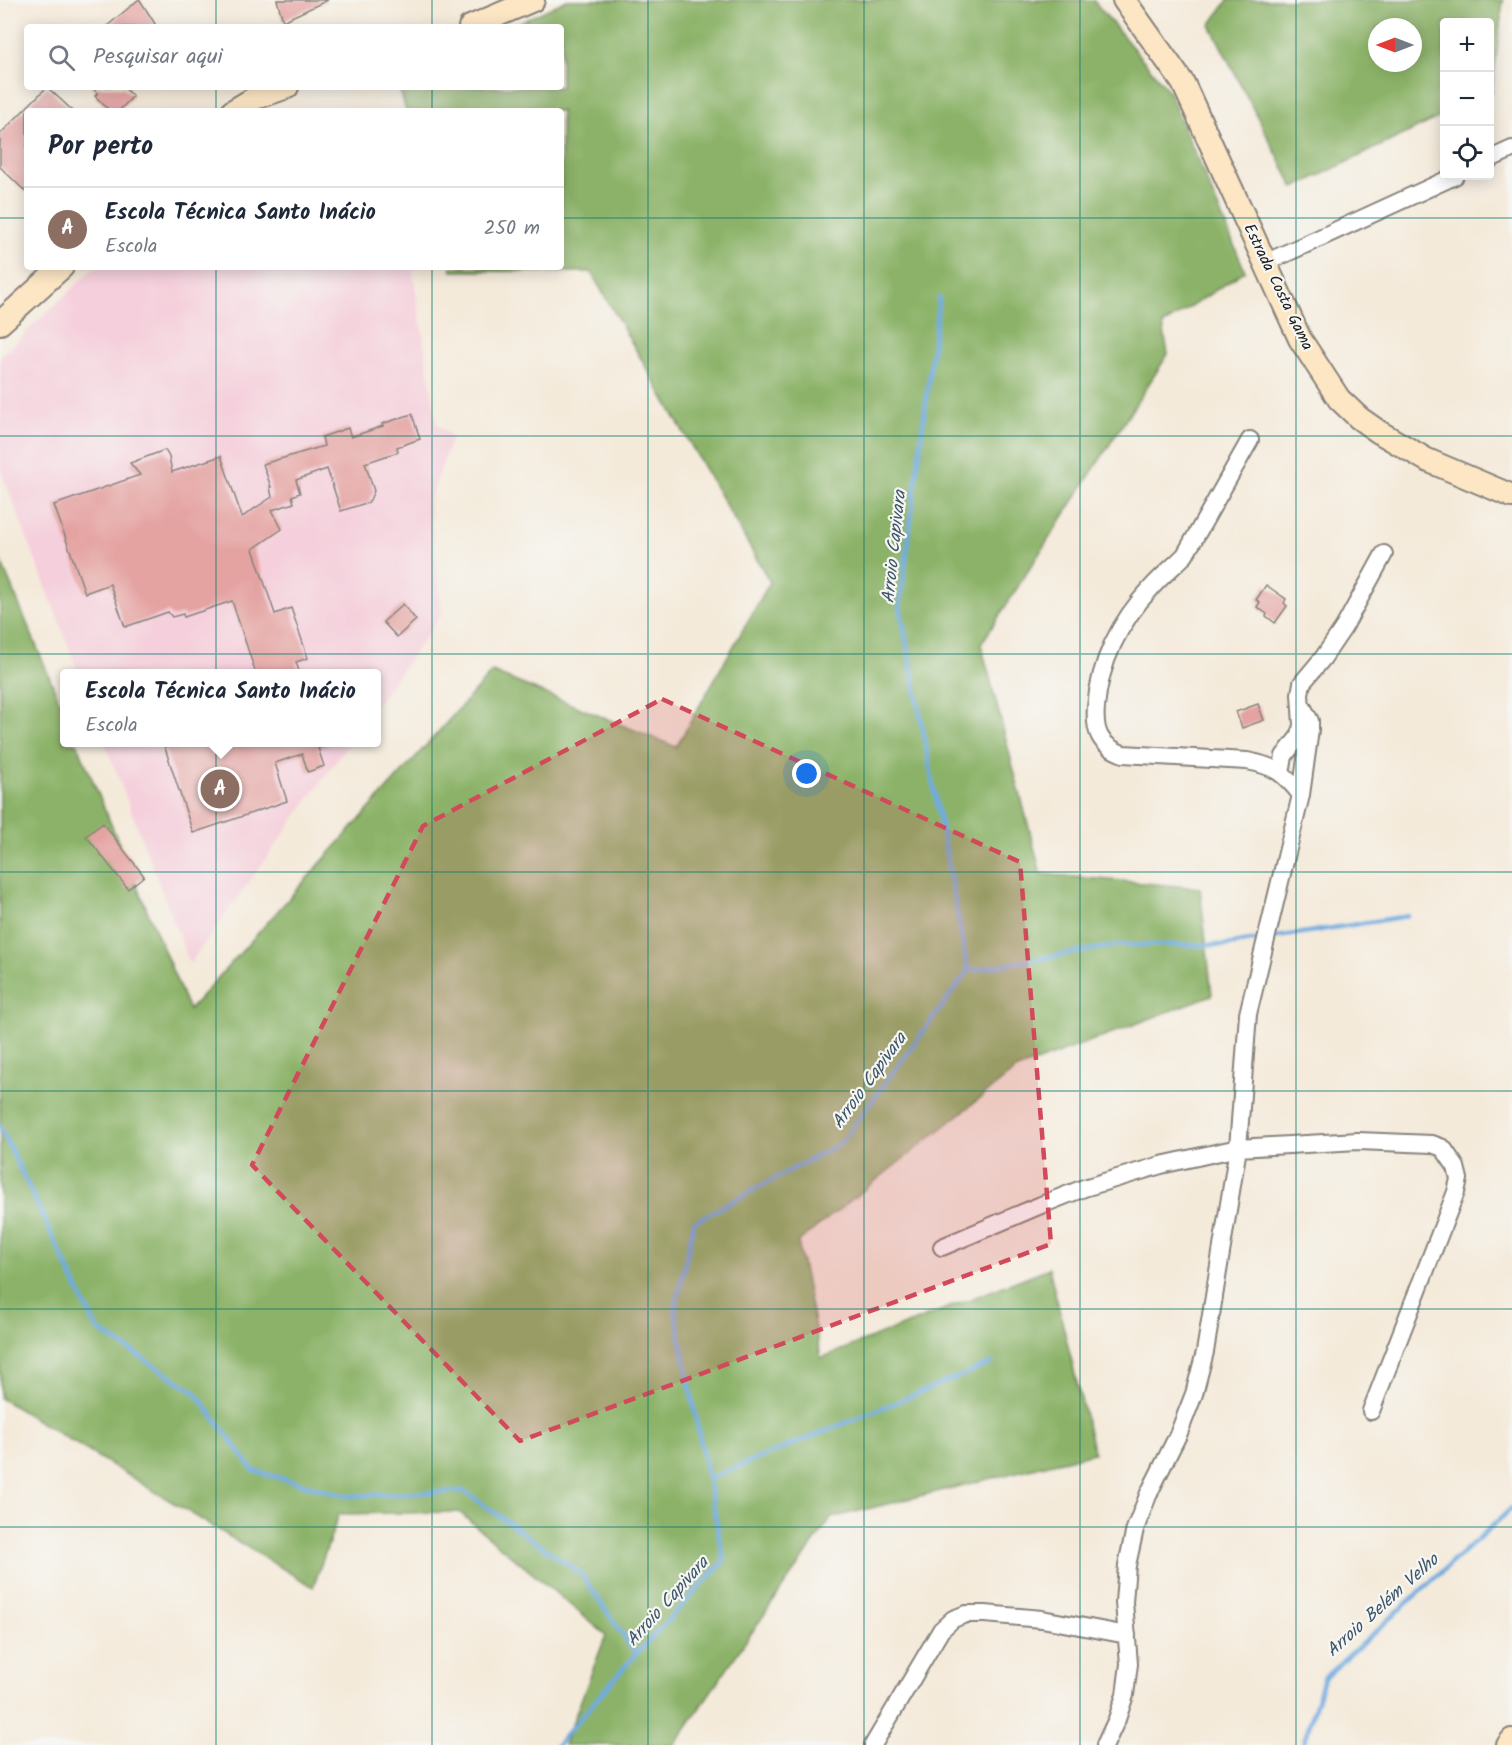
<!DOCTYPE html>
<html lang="pt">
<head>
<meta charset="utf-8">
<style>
	:root { --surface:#fff; --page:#f2f2f3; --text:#1f2937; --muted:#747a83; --line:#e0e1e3; --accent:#7c3aed }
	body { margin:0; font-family:Kalam,sans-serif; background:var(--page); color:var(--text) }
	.controls { position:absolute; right:18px; top:18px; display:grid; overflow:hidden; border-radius:6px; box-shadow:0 3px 15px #0003 }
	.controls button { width:54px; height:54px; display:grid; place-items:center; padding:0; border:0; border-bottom:2px solid var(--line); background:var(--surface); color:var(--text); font:30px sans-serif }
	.compass { position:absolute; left:1368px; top:18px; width:54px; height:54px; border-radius:50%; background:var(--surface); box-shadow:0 3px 15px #0003; rotate:270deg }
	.you { position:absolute; left:807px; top:774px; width:21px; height:21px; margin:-15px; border:4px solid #fff; border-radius:50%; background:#1a73e8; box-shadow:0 0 0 9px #1a73e833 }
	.badge { display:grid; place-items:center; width:39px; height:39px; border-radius:50%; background:var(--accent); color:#fff; font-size:20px; font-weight:700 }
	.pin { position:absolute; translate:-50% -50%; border:3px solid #fff; box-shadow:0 2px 6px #0006 }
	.popup { position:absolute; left:60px; top:669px; width:321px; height:78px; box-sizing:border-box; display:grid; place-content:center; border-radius:6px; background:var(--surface); filter:drop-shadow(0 2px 4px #0005); font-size:20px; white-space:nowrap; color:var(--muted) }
	.popup b { font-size:22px; color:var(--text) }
	.popup::after { content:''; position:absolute; left:50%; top:100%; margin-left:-12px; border:12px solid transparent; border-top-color:var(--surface) }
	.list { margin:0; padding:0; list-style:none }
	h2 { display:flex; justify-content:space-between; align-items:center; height:78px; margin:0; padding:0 24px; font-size:26px }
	h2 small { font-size:20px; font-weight:400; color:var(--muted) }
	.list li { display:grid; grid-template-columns:39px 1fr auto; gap:18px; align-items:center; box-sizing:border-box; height:84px; padding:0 24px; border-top:2px solid var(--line) }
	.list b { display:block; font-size:22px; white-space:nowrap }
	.list p { margin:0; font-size:20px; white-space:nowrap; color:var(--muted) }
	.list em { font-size:20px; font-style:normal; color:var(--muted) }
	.icon { flex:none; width:33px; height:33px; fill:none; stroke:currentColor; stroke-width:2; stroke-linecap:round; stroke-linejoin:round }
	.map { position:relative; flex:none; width:1512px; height:1745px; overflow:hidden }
	.search { position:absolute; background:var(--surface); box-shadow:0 3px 15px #0003; left:24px; top:24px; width:540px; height:66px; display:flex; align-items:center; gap:15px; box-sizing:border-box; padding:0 21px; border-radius:6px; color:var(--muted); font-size:22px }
	.panel { position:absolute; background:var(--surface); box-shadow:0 3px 15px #0003; left:24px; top:108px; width:540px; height:162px; border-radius:6px }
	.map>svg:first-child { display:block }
	.built { fill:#f5cfdb }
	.forest { fill:#8bb268; stroke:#546742; stroke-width:1.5; fill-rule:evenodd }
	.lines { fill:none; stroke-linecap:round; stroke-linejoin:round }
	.stream { stroke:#6fabe0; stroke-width:4.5 }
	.building { fill:#e4a2a1 }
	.street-casing { stroke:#88837b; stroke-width:20 }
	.secondary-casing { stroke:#88837b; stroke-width:26 }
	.street { stroke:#fff; stroke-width:16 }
	.secondary { stroke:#fce6c4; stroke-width:22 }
	.marked { fill:#d1495b; fill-opacity:0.2; stroke:#d1495b; stroke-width:4.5; stroke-dasharray:12 8; stroke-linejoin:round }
	.grid { fill:none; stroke:#0f766e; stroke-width:1.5; stroke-opacity:0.55 }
	.labels { text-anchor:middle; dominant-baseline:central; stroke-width:4.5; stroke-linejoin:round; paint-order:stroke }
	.street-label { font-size:16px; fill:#1c1c1c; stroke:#f6f6f2 }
	.water-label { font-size:18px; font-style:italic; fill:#3d556a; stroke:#f6f6f2 }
</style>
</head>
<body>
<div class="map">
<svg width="1512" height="1745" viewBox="0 0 1512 1745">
	<rect width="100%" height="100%" fill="#f6f6f2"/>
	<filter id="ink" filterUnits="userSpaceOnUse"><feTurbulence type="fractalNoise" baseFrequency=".0167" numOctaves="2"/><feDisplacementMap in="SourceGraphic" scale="12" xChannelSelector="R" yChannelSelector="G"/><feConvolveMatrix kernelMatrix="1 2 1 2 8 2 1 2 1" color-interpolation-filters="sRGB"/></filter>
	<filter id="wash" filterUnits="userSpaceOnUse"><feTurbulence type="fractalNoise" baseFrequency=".008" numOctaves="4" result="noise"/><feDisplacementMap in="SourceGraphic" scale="24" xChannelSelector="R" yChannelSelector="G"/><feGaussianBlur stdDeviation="1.35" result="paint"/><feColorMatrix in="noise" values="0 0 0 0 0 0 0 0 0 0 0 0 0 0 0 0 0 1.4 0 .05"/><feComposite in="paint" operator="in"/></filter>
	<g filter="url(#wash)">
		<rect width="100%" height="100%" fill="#f4eada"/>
		<path class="built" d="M95,267H412L437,424L452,437L429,502L442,614L376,705V674L79,673L0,468V357Z
			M105,743H349L190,964Z"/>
		<path class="forest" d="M567,0H1093L1168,90L1245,271L1163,325L1168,354L981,644L1041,874L1200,888L1212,995L1017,1069L798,1242L821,1358L1049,1268L1094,1453L831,1518L674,1745H564L606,1635L459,1512L339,1514L313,1587L0,1398V559L64,712V742L77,743L189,1010L492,672L676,747L770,582L591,272L452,271L451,267H561V111H406L399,87H561V27H510Z
			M1228,0H1503L1492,92L1490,93V22H1444V115L1294,188L1210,25ZM1377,27H1413V63H1377Z"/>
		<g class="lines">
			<path class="stream" d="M1271,938L1407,916
				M968,971L1119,945H1226L1263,939
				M0,1127L97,1329L195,1392L254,1471L347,1496L464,1491L581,1574L636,1654
				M708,1479L992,1363
				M557,1745L636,1654L724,1561L675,1310L694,1222L841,1143L968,971L900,607L939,298
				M1303,1745L1324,1678L1512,1508"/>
		</g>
		<g id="blocks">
			<path class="building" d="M138,0H140L157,27H106Z
				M277,0H328L283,21Z
				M47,87L73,111H27V193L0,167V134Z
				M91,87H123L133,96L119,111H110L95,96L98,93Z
				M412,414L420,439L397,447L398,452L365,463L374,491L369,502L341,511L327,469L296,480L300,493L292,496L294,503L272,510L282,529L253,549L275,614L291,608L308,658L296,662L300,674H256L232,601L184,617L183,614L172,617L168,612L125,627L110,584L85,593L54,505L140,475L130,463L165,450L169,457L172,472L221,456L242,517L272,497L270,487H271L263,464L324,446L322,437L348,428L351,437L383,426L382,424Z
				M1266,585L1286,599L1284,603L1287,606L1275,623L1266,616L1267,614L1257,607L1260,602L1256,600Z
				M403,604L416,620L397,637L383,622Z
				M1258,704L1264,720L1242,728L1236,712Z
				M163,742H329V745L318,748L324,766L308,772L302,754L275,763L287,801L193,833Z
				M103,823L144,876L128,889L86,836Z"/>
		</g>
	</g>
	<g filter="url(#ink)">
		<use href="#blocks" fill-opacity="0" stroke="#88837b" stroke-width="1.5"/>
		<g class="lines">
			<g class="street-casing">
				<path id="street" d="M1490,159L1512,149
					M1265,263L1455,176
					M1250,440L1185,555C1174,566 1162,576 1152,587C1120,621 1100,660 1096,707C1094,731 1099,745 1123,754L1247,761C1275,766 1284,773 1301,795
					M1281,773L1284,756L1300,735L1302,725L1300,694L1302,683L1323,658L1344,627L1384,554
					M942,1247L1041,1205L1084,1188L1161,1165L1238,1148L1358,1141L1432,1144L1443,1148L1456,1167L1459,1179L1456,1192L1371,1411
					M873,1745L941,1630L953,1619L966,1614H985L1042,1619L1127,1635
					M1105,1745L1117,1719L1125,1695L1129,1664L1124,1602L1127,1565L1135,1529L1149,1493L1178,1435L1194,1394L1205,1352L1238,1148L1248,1014L1301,795L1310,730V721L1302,706"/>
			</g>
			<g class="secondary-casing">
				<path id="secondary" d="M1124,0L1183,83L1300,339L1339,399L1359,418L1379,432L1427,460L1512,496
					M470,27L533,0
					M233,111L255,98L287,87
					M0,323L62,267
					M1508,1745L1512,1740"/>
			</g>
			<use href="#street" class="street"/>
			<use href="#secondary" class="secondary"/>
		</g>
	</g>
	<path class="marked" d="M662,699L1020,862L1051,1244L520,1441L252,1165L423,826Z"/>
	<path class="grid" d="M216,0V27M432,0V27M648,0V1745M864,0V1745M1080,0V1745M1296,0V1745M216,87V111M432,87V111M0,218H27M561,218H1512M216,267V1745M432,267V1745M0,436H1512M0,654H1512M0,872H1512M0,1091H1512M0,1309H1512M0,1527H1512"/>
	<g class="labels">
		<g class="street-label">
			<text transform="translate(1278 287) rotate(64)">Estrada Costa Gama</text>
		</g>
		<g class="water-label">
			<text transform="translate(895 547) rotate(-84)">Arroio Capivara</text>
			<text transform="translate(870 1081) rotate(-54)">Arroio Capivara</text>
			<text transform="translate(668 1602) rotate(-48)">Arroio Capivara</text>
			<text transform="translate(1383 1606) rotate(-42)">Arroio Belém Velho</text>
		</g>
	</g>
</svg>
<div class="controls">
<button>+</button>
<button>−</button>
<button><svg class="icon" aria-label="locate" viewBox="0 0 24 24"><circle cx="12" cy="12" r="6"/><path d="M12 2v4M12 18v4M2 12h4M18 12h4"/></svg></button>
</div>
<svg class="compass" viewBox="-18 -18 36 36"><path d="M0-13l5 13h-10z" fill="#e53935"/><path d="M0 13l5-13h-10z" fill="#747a83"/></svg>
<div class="you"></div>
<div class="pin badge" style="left:220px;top:789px;background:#8d6e63">A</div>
<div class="popup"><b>Escola Técnica Santo Inácio</b>Escola</div>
<div class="search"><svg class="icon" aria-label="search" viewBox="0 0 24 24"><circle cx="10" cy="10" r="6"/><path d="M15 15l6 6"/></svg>Pesquisar aqui</div>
<section class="panel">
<h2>Por perto<small></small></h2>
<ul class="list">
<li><span class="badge" style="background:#8d6e63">A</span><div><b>Escola Técnica Santo Inácio</b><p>Escola</p></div><em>250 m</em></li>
</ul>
</section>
</div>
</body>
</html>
